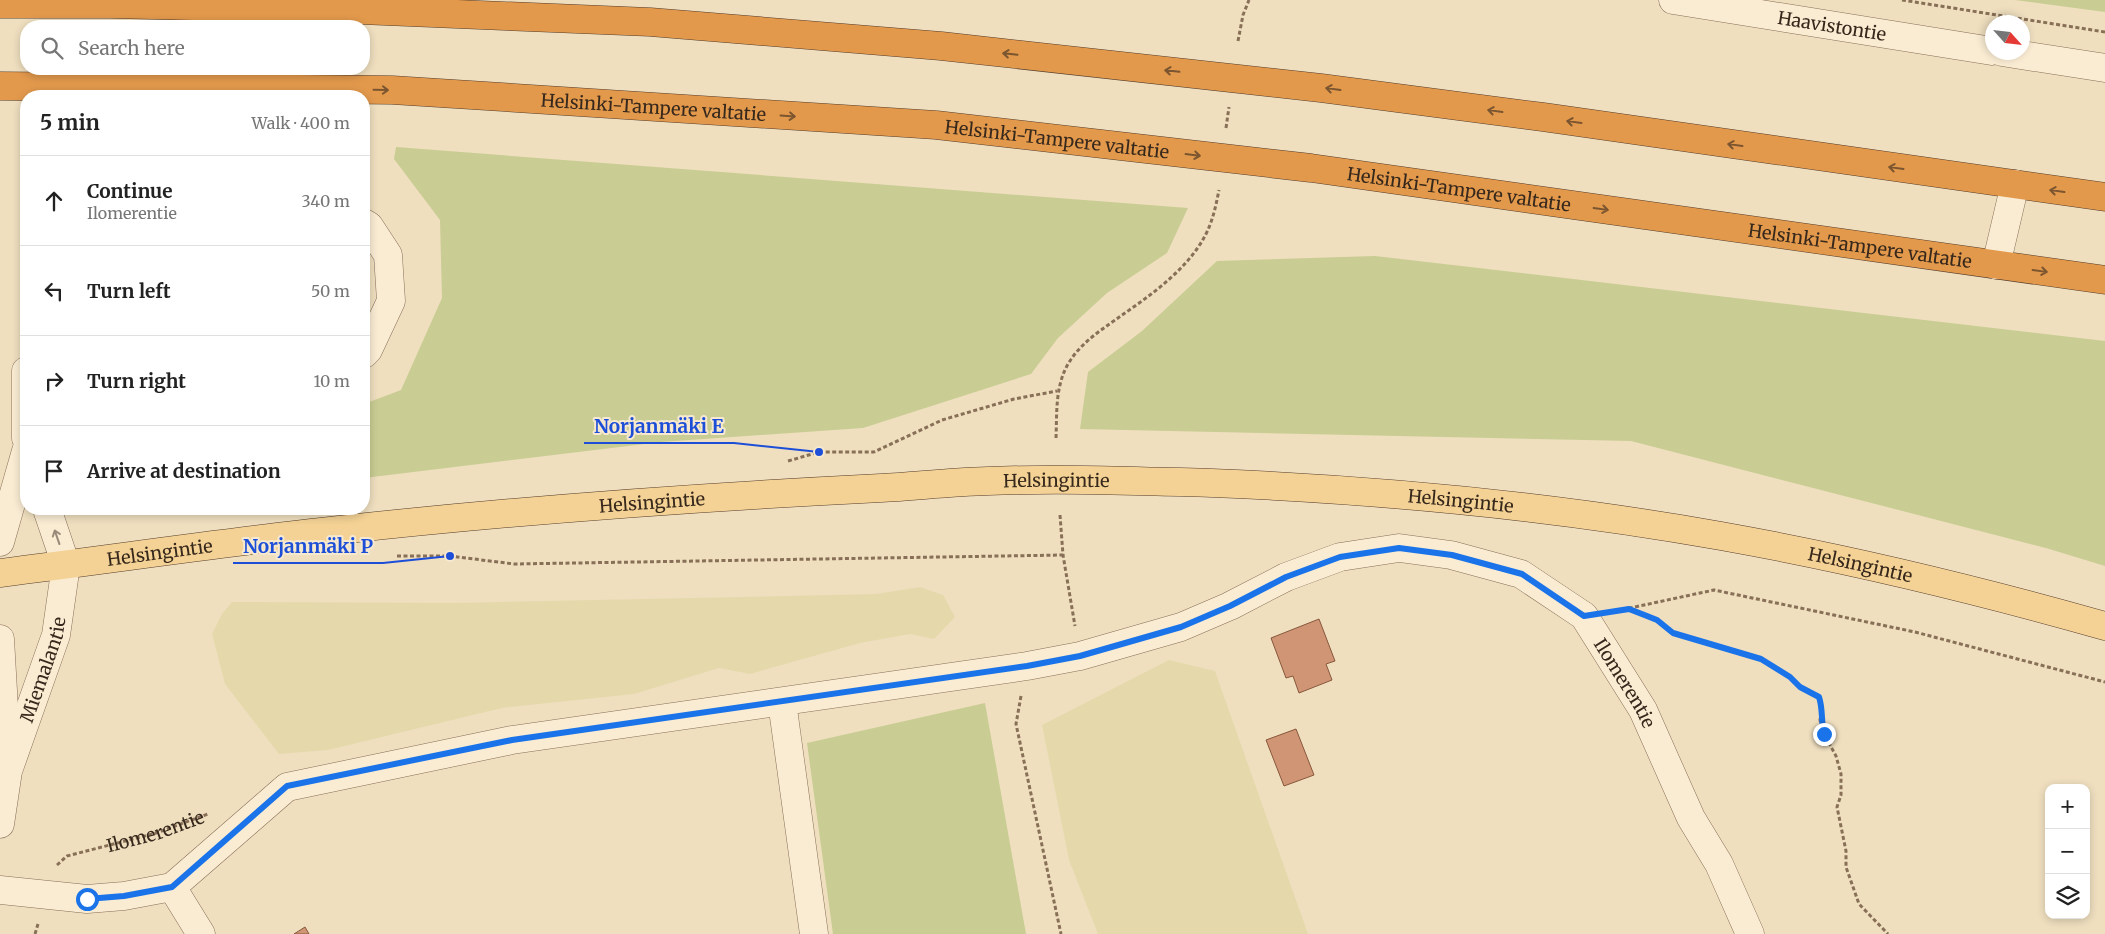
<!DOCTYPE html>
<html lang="en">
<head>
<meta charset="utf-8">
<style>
	:root { --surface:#fff; --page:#f2f2f2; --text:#222; --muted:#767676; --line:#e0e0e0 }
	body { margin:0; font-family:Merriweather,serif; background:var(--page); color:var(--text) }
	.controls { position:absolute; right:15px; bottom:15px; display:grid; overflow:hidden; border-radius:10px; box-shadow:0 2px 8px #0003 }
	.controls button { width:45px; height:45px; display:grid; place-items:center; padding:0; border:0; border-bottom:1px solid var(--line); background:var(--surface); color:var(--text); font:25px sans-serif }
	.compass { position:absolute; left:1985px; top:15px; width:45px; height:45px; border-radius:50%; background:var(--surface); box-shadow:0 2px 8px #0003; rotate:117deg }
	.stop { position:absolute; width:15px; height:15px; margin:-11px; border:4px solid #1a73e8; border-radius:50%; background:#fff }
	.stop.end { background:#1a73e8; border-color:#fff; box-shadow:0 1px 5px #0008 }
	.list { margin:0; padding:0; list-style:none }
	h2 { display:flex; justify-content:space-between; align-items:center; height:65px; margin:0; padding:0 20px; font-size:21px }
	h2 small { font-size:16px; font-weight:400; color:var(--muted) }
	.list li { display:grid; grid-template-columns:32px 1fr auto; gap:15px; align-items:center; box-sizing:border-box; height:90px; padding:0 20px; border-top:1px solid var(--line) }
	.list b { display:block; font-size:19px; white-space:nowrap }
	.list p { margin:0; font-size:16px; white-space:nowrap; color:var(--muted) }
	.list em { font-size:16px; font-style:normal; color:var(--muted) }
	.icon { flex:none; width:28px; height:28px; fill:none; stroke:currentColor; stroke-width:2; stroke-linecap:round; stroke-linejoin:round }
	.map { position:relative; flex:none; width:2105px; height:934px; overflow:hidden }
	.search { position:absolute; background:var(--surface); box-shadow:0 2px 8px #0003; left:20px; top:20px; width:350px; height:55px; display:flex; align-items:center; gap:12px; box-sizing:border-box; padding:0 18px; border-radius:20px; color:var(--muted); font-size:19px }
	.panel { position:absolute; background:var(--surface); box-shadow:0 2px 8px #0003; left:20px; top:90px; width:350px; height:425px; border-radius:20px }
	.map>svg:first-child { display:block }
	.farmland { fill:#e5d9ac }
	.green { fill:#c9cd93 }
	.building { fill:#cf9574; stroke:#88573c }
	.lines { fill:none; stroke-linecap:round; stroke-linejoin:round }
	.minor-casing { stroke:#886f57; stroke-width:29 }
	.major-casing { stroke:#563d2c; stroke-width:29 }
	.highway-casing { stroke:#563d2c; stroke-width:29 }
	.path { stroke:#886f57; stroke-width:3; stroke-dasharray:4 2.5; stroke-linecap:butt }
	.minor { stroke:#faecd3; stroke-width:28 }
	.major { stroke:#f4d295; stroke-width:28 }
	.highway { stroke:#e2994c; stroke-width:28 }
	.oneway { stroke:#7b552f }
	.oneway2 { stroke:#988a78 }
	.route { stroke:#1a73e8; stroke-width:6 }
	.labels { text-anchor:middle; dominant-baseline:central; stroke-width:4; stroke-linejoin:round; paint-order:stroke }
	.street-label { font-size:18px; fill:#37281c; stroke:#f6e9cf }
	.leader { fill:none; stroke:#1d4ed8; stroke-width:2 }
	.callout-dot { fill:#1d4ed8; stroke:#f6e9cf; stroke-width:2 }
	.callout-label { font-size:19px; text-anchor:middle; font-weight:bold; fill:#1d4ed8; stroke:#f6e9cf; stroke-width:4; stroke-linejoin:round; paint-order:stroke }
</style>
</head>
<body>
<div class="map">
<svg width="2105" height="934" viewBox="0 0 2105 934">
	<rect width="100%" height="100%" fill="#efdfbf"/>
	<path class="farmland" d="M920,587L943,595L955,617L934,639L910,634L860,643L750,674L719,668L634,694L502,708L328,750L279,754L225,684L212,634L222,614L232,602L455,603L876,594Z
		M1169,660L1215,671L1308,934H1098L1069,860L1042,725Z"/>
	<path class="green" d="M2015,0H2105V12Z
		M396,147L1188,208L1167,253L1107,293L1058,338L1031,374L863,428L661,442L364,478V404L401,390L442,298L440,220L394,159Z
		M1375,256L2105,341V566L2046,548L1631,441L1080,429L1088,372L1142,331L1217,261Z
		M985,703L1026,934H833L807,743Z"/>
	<path class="building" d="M1319,619L1335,661L1326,664L1332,680L1299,693L1293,676L1286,678L1271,638Z
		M1296,729L1314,775L1284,786L1266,740Z
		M305,927L309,934H294Z"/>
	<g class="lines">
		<g class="minor-casing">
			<g id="minor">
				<path id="s2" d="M1673,0L1992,51"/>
				<path d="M2002,52L2105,68"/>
				<path d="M364,223L369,226L388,255L391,301L368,350L364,354"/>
				<path d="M1996,265L2015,184"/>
				<path d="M26,371V438"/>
				<path d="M0,542L26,451"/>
				<path d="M0,639L7,760"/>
				<path d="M782,702L814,934"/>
				<path id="s3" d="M0,824L8,771L56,635L66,565L47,509"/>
				<path d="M172,887L201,934"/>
				<path id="s4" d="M0,890L87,899L124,896L172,887L287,787L512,740L1027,666L1080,656L1181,627L1230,606L1286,577L1340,557L1399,548L1451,555L1521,574L1584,616L1643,710L1691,818L1719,864L1750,934"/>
			</g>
		</g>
		<g class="major-casing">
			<g id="major">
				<path id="s5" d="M0,573C113,559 226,542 339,530C519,510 700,497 881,488C917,486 952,482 988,481C1062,478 1137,481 1212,483C1382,490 1553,506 1721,536C1850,559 1978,590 2105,626"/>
			</g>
		</g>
		<g class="highway-casing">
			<g id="highway">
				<path d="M0,4H110L360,10L650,22L941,46L1321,88L1543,117L2105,197"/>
				<path id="s6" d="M0,86L392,90L936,125L1311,168L2105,280"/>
			</g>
		</g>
		<g class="path">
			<path d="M1902,0L2105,32"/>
			<path d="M1238,41L1243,15L1249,0"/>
			<path d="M1226,128L1229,107"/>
			<path d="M1056,438C1057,413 1055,387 1068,364C1080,344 1097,333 1115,320C1148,297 1187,271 1206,234C1213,220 1216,205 1219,190"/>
			<path d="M788,461L819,452H874L942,420L1014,399L1057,391"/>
			<path d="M1060,515L1063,555L1075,626"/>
			<path d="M397,556H450L514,564L1063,555"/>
			<path d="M1629,609L1657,620L1673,633L1761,659L1790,677L1800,687L1819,697L1822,704L1820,720L1824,734L1836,756L1841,774V795L1837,807L1846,851V867L1859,904L1888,934"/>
			<path d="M1616,611L1714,590L1915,632L2105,682"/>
			<path d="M1021,696L1016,724L1061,934"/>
			<path id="s1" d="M57,865L67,856L156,833L208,814"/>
			<path d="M35,934L38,924"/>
		</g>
		<use href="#minor" class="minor"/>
		<use href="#major" class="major"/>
		<use href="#highway" class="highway"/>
	</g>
	<defs><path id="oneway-shaft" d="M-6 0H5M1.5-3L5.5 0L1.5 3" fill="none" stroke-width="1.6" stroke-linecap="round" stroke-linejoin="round" transform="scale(1.25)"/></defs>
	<g class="oneway">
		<use href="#oneway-shaft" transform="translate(1010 54) rotate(-174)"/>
		<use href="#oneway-shaft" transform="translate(1172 71) rotate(-174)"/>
		<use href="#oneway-shaft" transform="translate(1333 89) rotate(-172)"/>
		<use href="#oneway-shaft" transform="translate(381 90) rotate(1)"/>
		<use href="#oneway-shaft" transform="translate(1495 111) rotate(-172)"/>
		<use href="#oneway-shaft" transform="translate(788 116) rotate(4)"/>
		<use href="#oneway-shaft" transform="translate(1574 122) rotate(-172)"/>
		<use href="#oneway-shaft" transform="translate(1735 145) rotate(-172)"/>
		<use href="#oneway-shaft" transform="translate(1193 155) rotate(7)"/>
		<use href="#oneway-shaft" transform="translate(1896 168) rotate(-172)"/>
		<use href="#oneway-shaft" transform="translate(2057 191) rotate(-172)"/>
		<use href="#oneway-shaft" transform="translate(1601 209) rotate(8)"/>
		<use href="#oneway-shaft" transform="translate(2040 271) rotate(8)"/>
	</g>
	<use class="oneway2" href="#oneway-shaft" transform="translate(57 537) rotate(-109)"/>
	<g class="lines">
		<path class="route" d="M87,899L124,896L172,887L287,786L512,740L1027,666L1080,656L1181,627L1230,606L1286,577L1340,557L1399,548L1452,555L1522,574L1584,616L1629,609L1647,616L1657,620L1673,633L1761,659L1790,677L1800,687L1819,697C1823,709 1821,721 1824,734"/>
	</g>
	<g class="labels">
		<g class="street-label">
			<text stroke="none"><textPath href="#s2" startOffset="161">Haavistontie</textPath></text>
			<text stroke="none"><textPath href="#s6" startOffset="654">Helsinki-Tampere valtatie</textPath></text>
			<text stroke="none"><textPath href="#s6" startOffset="1059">Helsinki-Tampere valtatie</textPath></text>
			<text stroke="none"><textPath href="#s6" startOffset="1464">Helsinki-Tampere valtatie</textPath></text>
			<text stroke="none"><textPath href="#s6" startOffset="1869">Helsinki-Tampere valtatie</textPath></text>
			<text stroke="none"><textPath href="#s5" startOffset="1061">Helsingintie</textPath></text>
			<text stroke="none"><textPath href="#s5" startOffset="656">Helsingintie</textPath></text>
			<text stroke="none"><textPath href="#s5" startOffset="1466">Helsingintie</textPath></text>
			<text stroke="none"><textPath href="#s5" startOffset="161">Helsingintie</textPath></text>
			<text stroke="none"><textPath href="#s5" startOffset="1871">Helsingintie</textPath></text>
			<text stroke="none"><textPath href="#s3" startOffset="161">Miemalantie</textPath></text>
			<text stroke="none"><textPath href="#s4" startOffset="1748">Ilomerentie</textPath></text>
			<text stroke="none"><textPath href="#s1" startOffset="105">Ilomerentie</textPath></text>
		</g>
	</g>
	<path class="leader" d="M819 452L734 443H584M450 556L383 563H233"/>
	<g class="callout-dot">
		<circle cx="819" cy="452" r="5"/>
		<circle cx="450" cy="556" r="5"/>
	</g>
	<g class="callout-label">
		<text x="659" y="433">Norjanmäki E</text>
		<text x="308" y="553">Norjanmäki P</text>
	</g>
</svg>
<div class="controls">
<button>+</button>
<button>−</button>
<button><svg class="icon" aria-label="layers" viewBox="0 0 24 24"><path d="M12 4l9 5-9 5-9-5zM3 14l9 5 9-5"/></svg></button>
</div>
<svg class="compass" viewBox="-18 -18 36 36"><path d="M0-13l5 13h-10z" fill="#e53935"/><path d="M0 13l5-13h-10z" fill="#767676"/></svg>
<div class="stop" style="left:87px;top:899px"></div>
<div class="stop end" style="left:1824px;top:734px"></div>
<div class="search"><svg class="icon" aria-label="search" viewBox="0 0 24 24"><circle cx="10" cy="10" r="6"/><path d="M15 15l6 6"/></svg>Search here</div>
<section class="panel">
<h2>5 min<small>Walk · 400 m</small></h2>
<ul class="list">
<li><svg class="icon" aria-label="ahead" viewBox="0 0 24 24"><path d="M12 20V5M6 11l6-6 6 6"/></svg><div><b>Continue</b><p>Ilomerentie</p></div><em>340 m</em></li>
<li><svg class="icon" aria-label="left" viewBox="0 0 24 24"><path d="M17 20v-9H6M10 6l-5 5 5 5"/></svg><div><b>Turn left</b></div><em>50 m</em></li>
<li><svg class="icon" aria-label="right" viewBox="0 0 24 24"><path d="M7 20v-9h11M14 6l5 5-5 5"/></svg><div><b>Turn right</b></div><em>10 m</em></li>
<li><svg class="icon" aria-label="arrive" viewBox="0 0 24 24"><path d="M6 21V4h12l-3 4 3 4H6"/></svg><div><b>Arrive at destination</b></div></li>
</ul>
</section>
</div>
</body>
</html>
